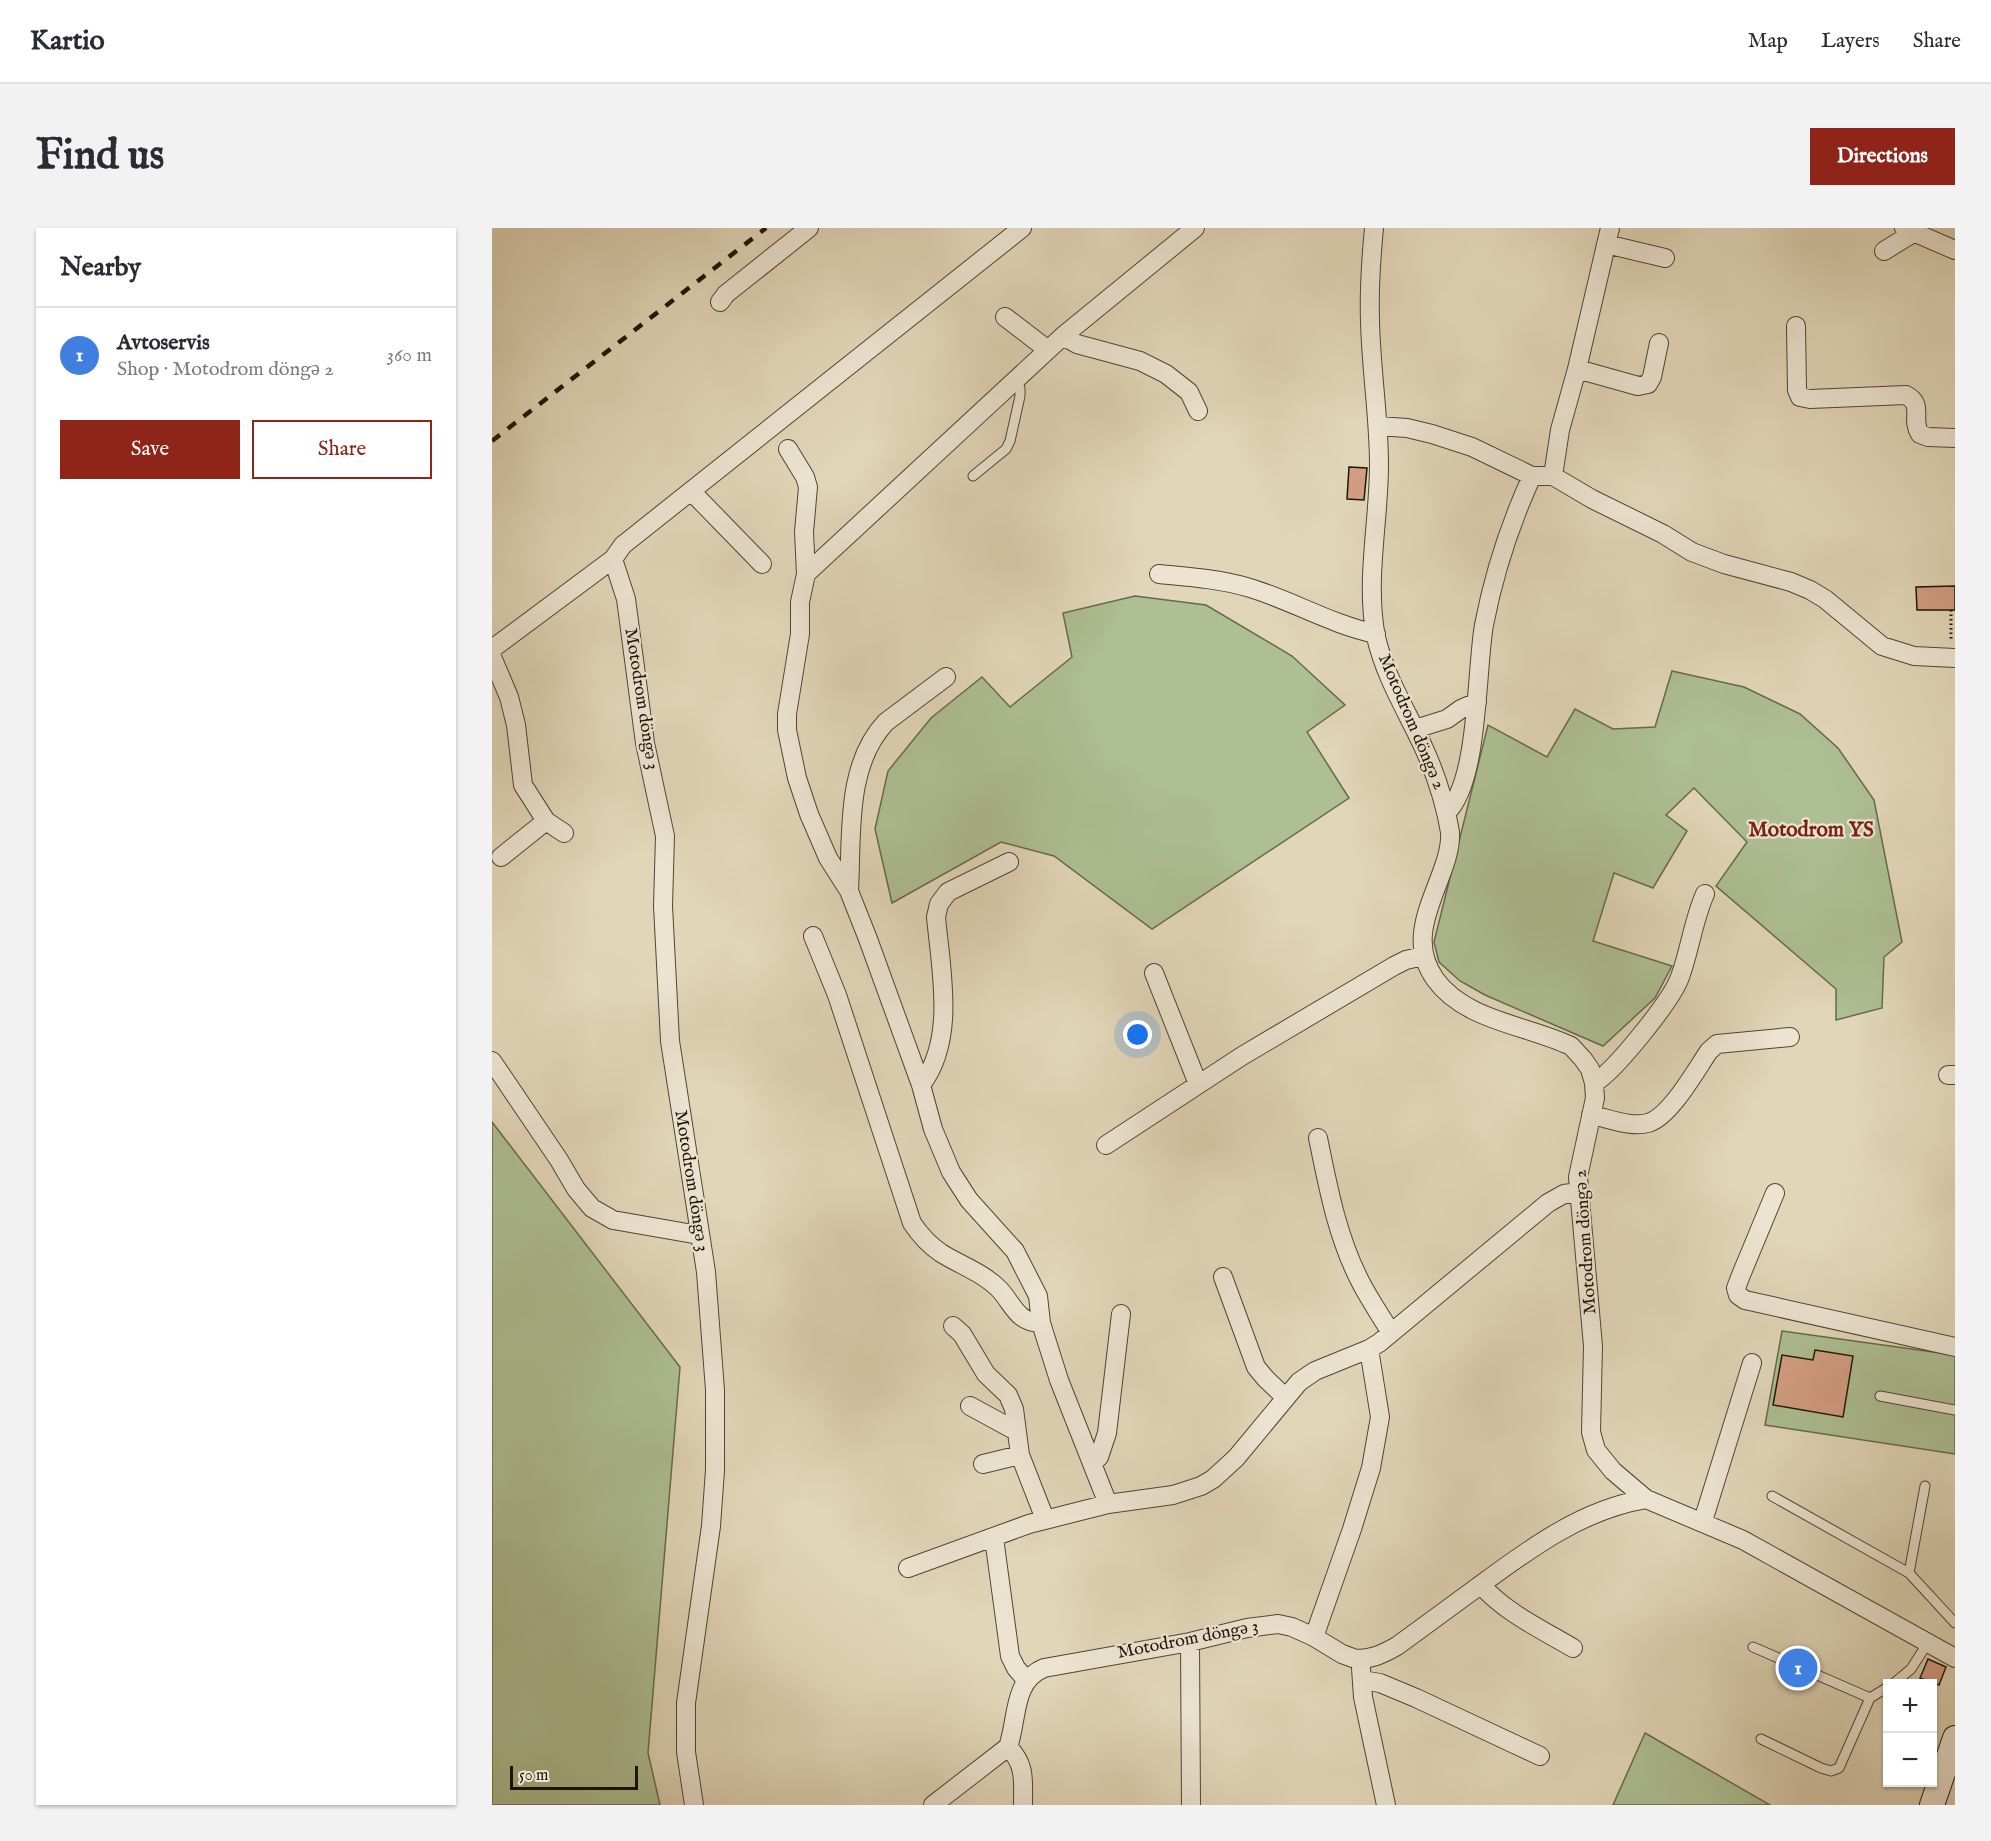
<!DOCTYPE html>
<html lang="en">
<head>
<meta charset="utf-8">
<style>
	:root { --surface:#fff; --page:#f2f2f3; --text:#2b2b33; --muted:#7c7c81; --line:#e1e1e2; --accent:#8f2418 }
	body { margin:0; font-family:"IM FELL English",serif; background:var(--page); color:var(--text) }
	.controls { position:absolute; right:18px; bottom:18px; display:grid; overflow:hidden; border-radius:0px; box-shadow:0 2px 4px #0004 }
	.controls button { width:54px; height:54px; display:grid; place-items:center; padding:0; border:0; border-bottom:2px solid var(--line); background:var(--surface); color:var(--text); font:30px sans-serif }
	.scale { position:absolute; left:18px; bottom:15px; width:128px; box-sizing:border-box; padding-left:6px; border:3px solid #1e1509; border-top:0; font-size:16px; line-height:21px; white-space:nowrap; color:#1e1509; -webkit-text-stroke:4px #ece4d1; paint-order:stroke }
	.you { position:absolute; left:646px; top:807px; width:21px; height:21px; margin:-15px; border:4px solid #fff; border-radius:50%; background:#1a73e8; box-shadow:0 0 0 9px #1a73e833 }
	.badge { display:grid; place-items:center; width:39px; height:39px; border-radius:50%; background:var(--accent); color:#fff; font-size:20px; font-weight:700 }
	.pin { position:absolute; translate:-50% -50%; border:3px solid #fff; box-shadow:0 2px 6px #0006 }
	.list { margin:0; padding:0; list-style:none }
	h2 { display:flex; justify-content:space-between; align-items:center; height:78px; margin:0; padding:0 24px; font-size:26px }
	h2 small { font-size:20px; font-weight:400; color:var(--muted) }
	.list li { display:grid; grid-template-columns:39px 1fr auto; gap:18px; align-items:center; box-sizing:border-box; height:96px; padding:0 24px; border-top:2px solid var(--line) }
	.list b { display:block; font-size:22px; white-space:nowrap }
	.list p { margin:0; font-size:20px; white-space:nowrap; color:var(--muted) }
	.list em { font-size:20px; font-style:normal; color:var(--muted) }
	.actions { display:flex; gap:12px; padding:18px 24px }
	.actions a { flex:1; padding:14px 0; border:2px solid var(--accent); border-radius:0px; text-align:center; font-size:21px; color:var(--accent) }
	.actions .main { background:var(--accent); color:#fff }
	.map { position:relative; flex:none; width:1463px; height:1577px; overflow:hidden; border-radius:0px }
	header { display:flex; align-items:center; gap:36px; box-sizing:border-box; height:84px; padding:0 30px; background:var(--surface); border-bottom:2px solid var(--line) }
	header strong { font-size:28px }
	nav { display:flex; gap:33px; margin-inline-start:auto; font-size:21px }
	.intro { display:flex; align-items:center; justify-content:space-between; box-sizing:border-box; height:144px; padding:0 36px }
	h1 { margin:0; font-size:42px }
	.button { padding:15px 27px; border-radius:0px; background:var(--accent); color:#fff; font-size:21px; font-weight:700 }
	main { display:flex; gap:36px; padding:0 36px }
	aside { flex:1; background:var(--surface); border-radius:0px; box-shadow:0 2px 4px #0004 }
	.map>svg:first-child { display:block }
	.green { fill:#adbf93; stroke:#666a4e; stroke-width:1.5 }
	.building { fill:#d49e83; stroke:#1e1509; stroke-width:1.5 }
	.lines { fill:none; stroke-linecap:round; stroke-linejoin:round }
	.lane-casing { stroke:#4f4535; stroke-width:11 }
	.street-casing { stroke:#4f4535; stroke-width:20 }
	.secondary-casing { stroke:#1e1509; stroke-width:26 }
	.path { stroke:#1e1509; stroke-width:3; stroke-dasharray:1.5 3; stroke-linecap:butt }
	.lane { stroke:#ece4d1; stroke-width:9 }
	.street { stroke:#ece4d1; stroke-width:18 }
	.secondary { stroke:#ece4d1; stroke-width:24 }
	.rail { stroke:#1e1509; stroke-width:4.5; stroke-dasharray:10 10; stroke-linecap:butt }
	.labels { text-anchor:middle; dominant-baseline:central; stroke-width:4.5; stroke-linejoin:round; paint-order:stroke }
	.street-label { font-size:18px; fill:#1e1509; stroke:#ece4d1 }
	.quarter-label { font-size:21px; font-weight:bold; fill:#7a1f14; stroke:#ece4d1 }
</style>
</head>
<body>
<header>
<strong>Kartio</strong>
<nav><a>Map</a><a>Layers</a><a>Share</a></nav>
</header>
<div class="intro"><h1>Find us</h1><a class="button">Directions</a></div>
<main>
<aside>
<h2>Nearby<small></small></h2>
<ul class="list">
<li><span class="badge" style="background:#3f7fe0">1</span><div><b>Avtoservis</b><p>Shop · Motodrom döngə 2</p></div><em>360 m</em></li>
</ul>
<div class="actions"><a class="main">Save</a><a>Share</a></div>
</aside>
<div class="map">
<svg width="1463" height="1577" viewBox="0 0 1463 1577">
	<rect width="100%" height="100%" fill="#e1d6b8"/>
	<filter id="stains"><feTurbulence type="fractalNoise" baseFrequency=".00333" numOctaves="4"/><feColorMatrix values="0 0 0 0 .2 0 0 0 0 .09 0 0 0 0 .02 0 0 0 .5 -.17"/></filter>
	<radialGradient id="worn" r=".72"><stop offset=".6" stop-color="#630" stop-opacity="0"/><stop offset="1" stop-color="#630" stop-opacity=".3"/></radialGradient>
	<path class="green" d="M643,368L714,377L800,428L853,477L815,504L857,570L660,701L562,628L509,614L400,675L383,601L396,543L439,490L490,449L518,479L580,429L571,385Z
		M1180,443L1252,459L1308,486L1346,520L1382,572L1410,714L1392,729L1390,780L1344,792V761L1224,658L1255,614L1202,560L1174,587L1195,603L1161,660L1122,645L1101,713L1180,738L1163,770L1111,818L993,767L968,753L947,734L942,714L996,497L1055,529L1083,481L1121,501L1163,499Z
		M0,894L188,1139L156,1525L168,1577H0Z
		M1290,1103L1463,1127V1226L1273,1197Z
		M1153,1505L1278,1577H1121Z"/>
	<path class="building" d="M857,239L875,240L872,272L855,271Z
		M1463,358V382H1425L1424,359Z
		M1323,1122L1361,1128L1351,1189L1281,1177L1290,1127L1321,1132Z
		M1436,1431L1454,1439L1447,1457L1428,1450Z"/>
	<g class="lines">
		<g class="lane-casing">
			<path id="lane" d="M481,248L514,221L518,213L528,168V160L524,151
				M1388,1168L1463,1182
				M1280,1268L1417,1345L1463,1395
				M1417,1345L1433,1258
				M1261,1419L1378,1470L1396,1459
				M1401,1456L1419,1441L1435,1416
				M1269,1511L1329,1540L1339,1543L1347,1540L1378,1470"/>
		</g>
		<g class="street-casing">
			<path id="street" d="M882,0C879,31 877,62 878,93C879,141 887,189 887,237C887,294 873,353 884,409C893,448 913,480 930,516C943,544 953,574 958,604C959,616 955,630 951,641C938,678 917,714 943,751C973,793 1035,797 1079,818L1091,831L1098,841L1102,855L1103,870L1086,949L1101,1118L1099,1204L1104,1222L1121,1243L1154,1271L1251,1312L1463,1430
				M1412,0L1463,22
				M1114,16L1173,30
				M1392,23L1421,5
				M228,74L234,66L317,0
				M513,89L556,122
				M1304,98L1305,162L1308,169L1318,171L1414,167C1433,177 1418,191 1428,206L1436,209L1463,210
				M571,108L585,116L648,133L674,146L697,164L706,183
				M1085,141L1146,158L1156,156L1160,149L1167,115
				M886,198L915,200L940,206L980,219L1040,248H1061L1100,271L1171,306L1200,324L1232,336L1299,354L1318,362L1333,371L1390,418L1422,428L1463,430
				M296,221L313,249L316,259L312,304L314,346
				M1061,248L1068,202L1085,141L1118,0
				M199,263L270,336
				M121,331L134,371L153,515L173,608L171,678L178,813L214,1044L223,1162V1242L219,1298L194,1475V1524L202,1577
				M667,346C698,349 728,351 758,360C801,373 838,396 884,406
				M0,421L121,331L131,317L530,0
				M0,429L17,469L24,497L31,557L54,593L72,605
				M923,501L955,491L969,481L985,474
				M955,584C987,553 984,442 992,397C1002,345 1018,296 1040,248
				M9,629L54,593
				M357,663C360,608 353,537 394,494L454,449
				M321,708L345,767L420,995C428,1007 437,1017 449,1025C468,1037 492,1045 508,1062C522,1078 525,1094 549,1095
				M662,745L706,856
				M0,833L67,932L84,961L100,980L121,992L207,1007
				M1456,847H1463
				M1102,855C1122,844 1180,772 1188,749C1198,722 1201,693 1213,666
				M429,857C464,812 449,743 444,689L447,676L456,664L517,634
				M1099,887C1116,890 1139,900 1156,895C1178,889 1204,842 1217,823L1225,816L1298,809
				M826,910C836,959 845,1008 868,1053C877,1071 889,1088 899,1105
				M614,917L750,828L902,738L914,732L931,728
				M1283,965L1249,1047L1244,1060L1246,1067L1253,1072L1463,1119
				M731,1049L764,1139L774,1151L794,1170
				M461,1098L470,1106L494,1146L516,1167L522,1181L528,1227L553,1291
				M478,1178L524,1203
				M491,1236L528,1227
				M600,1236L607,1229L615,1205L629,1086
				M616,1276L567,1152L549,1095L546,1068L523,1023L477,972L459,944L441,901L429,857L376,711L357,663L336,630L317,586L305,550L295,502V486L308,406V374L314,346L571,108L703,0
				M1211,1293L1260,1135
				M502,1310L518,1428L524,1440L534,1452
				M416,1340L537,1296L616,1276L681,1267L709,1258L721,1251L744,1230L807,1154L823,1143L877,1121L887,1115L1056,975L1072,966L1087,964
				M989,1357C1014,1385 1049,1401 1081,1420
				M822,1409L860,1301L879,1240L888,1189L877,1121
				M698,1414L699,1577
				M869,1440L871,1469L894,1577
				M870,1452L888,1455L924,1470L1048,1528
				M516,1519C534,1537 531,1552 531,1577
				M441,1577L516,1519C526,1491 520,1453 552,1440L698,1414L755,1400L786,1396L800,1399L822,1409L850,1426L861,1430C877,1433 891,1426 905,1418C932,1398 960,1378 987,1358C1037,1321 1091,1281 1154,1271"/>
		</g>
		<g class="secondary-casing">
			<path id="secondary" d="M1440,1577L1463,1510"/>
		</g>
		<path class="path" d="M1459,382V413"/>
		<use href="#lane" class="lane"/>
		<use href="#street" class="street"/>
		<use href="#secondary" class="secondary"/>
		<path class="rail" d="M0,213L274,0"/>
	</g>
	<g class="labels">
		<g class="street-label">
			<text transform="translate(149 471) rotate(81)">Motodrom döngə 3</text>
			<text transform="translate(919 494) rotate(67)">Motodrom döngə 2</text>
			<text transform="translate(199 953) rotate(81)">Motodrom döngə 3</text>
			<text transform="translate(1094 1014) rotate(-94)">Motodrom döngə 2</text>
			<text transform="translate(696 1412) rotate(-11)">Motodrom döngə 3</text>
		</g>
		<g class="quarter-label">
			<text x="1319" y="602">Motodrom YS</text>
		</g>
	</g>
	<rect width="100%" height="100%" filter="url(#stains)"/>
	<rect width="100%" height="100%" fill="url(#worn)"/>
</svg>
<div class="controls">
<button>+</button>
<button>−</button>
</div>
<div class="scale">50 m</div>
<div class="you"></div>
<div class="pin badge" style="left:1306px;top:1440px;background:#3f7fe0">1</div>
</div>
</main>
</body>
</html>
